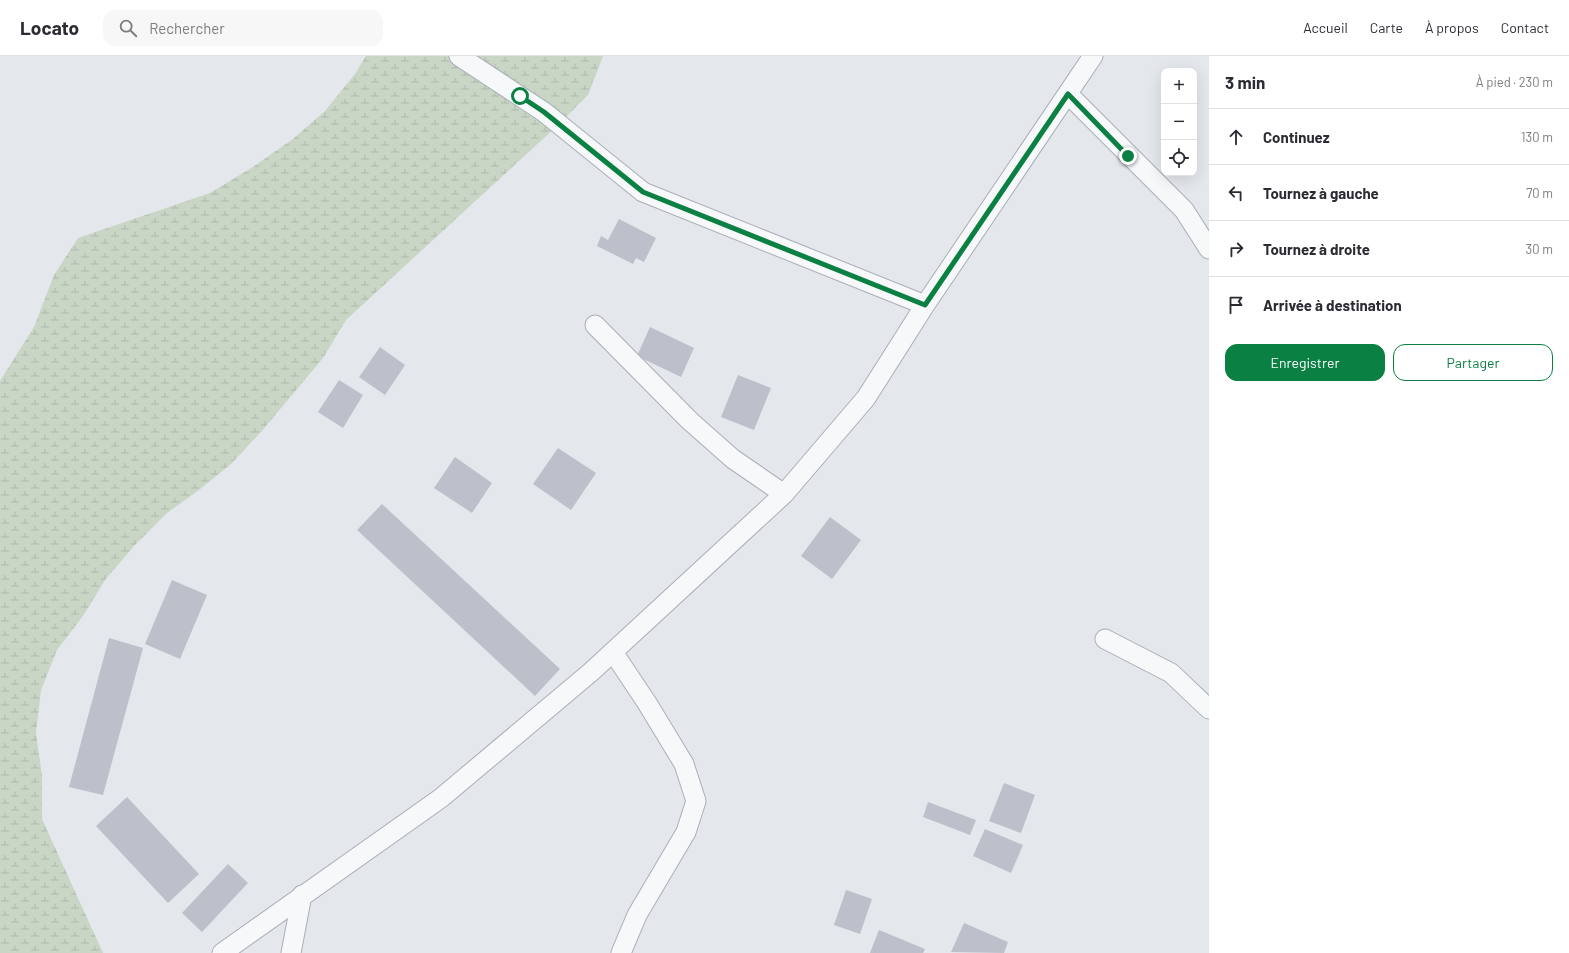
<!DOCTYPE html>
<html lang="fr">
<head>
<meta charset="utf-8">
<style>
	:root { --surface:#fff; --page:#f7f7f7; --text:#2b2b33; --muted:#7c7c81; --line:#e1e1e2; --accent:#0b8043 }
	body { margin:0; font-family:Barlow,sans-serif; background:var(--page); color:var(--text) }
	.controls { position:absolute; right:12px; top:12px; display:grid; overflow:hidden; border-radius:8px; box-shadow:0 4px 16px #0002 }
	.controls button { width:36px; height:36px; display:grid; place-items:center; padding:0; border:0; border-bottom:1px solid var(--line); background:var(--surface); color:var(--text); font:20px sans-serif }
	.stop { position:absolute; width:12px; height:12px; margin:-9px; border:3px solid #0b8043; border-radius:50%; background:#fff }
	.stop.end { background:#0b8043; border-color:#fff; box-shadow:0 1px 4px #0008 }
	.list { margin:0; padding:0; list-style:none }
	h2 { display:flex; justify-content:space-between; align-items:center; height:52px; margin:0; padding:0 16px; font-size:17px }
	h2 small { font-size:13px; font-weight:400; color:var(--muted) }
	.list li { display:grid; grid-template-columns:26px 1fr auto; gap:12px; align-items:center; box-sizing:border-box; height:56px; padding:0 16px; border-top:1px solid var(--line) }
	.list b { display:block; font-size:15px; white-space:nowrap }
	.list em { font-size:13px; font-style:normal; color:var(--muted) }
	.actions { display:flex; gap:8px; padding:12px 16px }
	.actions a { flex:1; padding:9px 0; border:1px solid var(--accent); border-radius:12px; text-align:center; font-size:14px; color:var(--accent) }
	.actions .main { background:var(--accent); color:#fff }
	.icon { flex:none; width:22px; height:22px; fill:none; stroke:currentColor; stroke-width:2; stroke-linecap:round; stroke-linejoin:round }
	.map { position:relative; flex:none; width:1209px; height:897px; overflow:hidden }
	header { display:flex; align-items:center; gap:24px; box-sizing:border-box; height:56px; padding:0 20px; background:var(--surface); border-bottom:1px solid var(--line) }
	header strong { font-size:19px }
	nav { display:flex; gap:22px; margin-inline-start:auto; font-size:14px }
	.search { width:280px; height:36px; background:var(--page); display:flex; align-items:center; gap:10px; box-sizing:border-box; padding:0 14px; border-radius:12px; color:var(--muted); font-size:15px }
	main { display:flex }
	aside { flex:1; background:var(--surface) }
	.map>svg:first-child { display:block }
	.wetland { fill:url(#wetland-marsh) }
	.building { fill:#bbc0ca }
	.lines { fill:none; stroke-linecap:round; stroke-linejoin:round }
	.street-casing { stroke:#a9aeb7; stroke-width:21 }
	.street { stroke:#f7f8fa; stroke-width:19 }
	.route { stroke:#0b8043; stroke-width:5 }
</style>
</head>
<body>
<header>
<strong>Locato</strong>
<div class="search"><svg class="icon" aria-label="search" viewBox="0 0 24 24"><circle cx="10" cy="10" r="6"/><path d="M15 15l6 6"/></svg>Rechercher</div>
<nav><a>Accueil</a><a>Carte</a><a>À propos</a><a>Contact</a></nav>
</header>
<main>
<div class="map">
<svg width="1209" height="897" viewBox="0 0 1209 897">
	<defs>
		<pattern id="wetland-marsh" width="20" height="14" patternUnits="userSpaceOnUse"><rect width="20" height="14" fill="#c9d6c5"/><path d="M1 5h8M5 5V1M11 12h8M15 12V8" fill="none" stroke="#adb8ab"/></pattern>
	</defs>
	<rect width="100%" height="100%" fill="#e4e7ec"/>
	<path class="wetland" d="M366,0H603L588,39L556,71L346,264L323,302L261,376L231,408L199,434L167,457L135,489L105,524L83,560L57,594L41,634L36,677L42,719V763L103,897H0V325L34,271L54,219L78,182L210,137L253,111L293,83L325,55L355,18Z"/>
	<path class="building" d="M619,163L656,182L644,206L636,202L633,208L597,190L601,180L608,184Z
		M650,271L694,292L681,321L637,300Z
		M380,291L405,309L385,339L359,321Z
		M738,319L771,332L754,374L721,361Z
		M339,324L363,339L343,372L318,356Z
		M558,392L596,417L571,454L533,428Z
		M455,401L492,427L472,457L434,432Z
		M382,448L560,613L535,640L357,474Z
		M830,461L861,484L832,523L801,500Z
		M172,524L207,539L180,603L145,588Z
		M109,582L143,592L103,739L69,731Z
		M1004,727L1035,739L1021,777L989,765Z
		M127,741L199,818L168,847L96,770Z
		M928,746L976,764L970,779L923,761Z
		M985,773L1023,789L1011,817L973,800Z
		M228,808L248,827L202,876L182,857Z
		M846,834L872,843L860,878L834,869Z
		M964,867L1008,886L1004,897L951,896Z
		M879,874L925,893L923,897H870Z"/>
	<g class="lines">
		<g class="street-casing">
			<path id="street" d="M459,0L544,56L643,136L925,249
				M1068,38L1184,154L1209,193
				M595,269L690,365L733,403L784,438
				M1105,583L1171,617L1209,653
				M613,596L647,647L684,708L696,745L686,776L637,859L621,897
				M222,897L441,742L591,616L784,438L866,342L925,249L1093,0
				M291,897L302,839"/>
		</g>
		<use href="#street" class="street"/>
	</g>
	<g class="lines">
		<path class="route" d="M520,40L544,56L643,136L925,249L1068,38L1128,100"/>
	</g>
</svg>
<div class="controls">
<button>+</button>
<button>−</button>
<button><svg class="icon" aria-label="locate" viewBox="0 0 24 24"><circle cx="12" cy="12" r="6"/><path d="M12 2v4M12 18v4M2 12h4M18 12h4"/></svg></button>
</div>
<div class="stop" style="left:520px;top:40px"></div>
<div class="stop end" style="left:1128px;top:100px"></div>
</div>
<aside>
<h2>3 min<small>À pied · 230 m</small></h2>
<ul class="list">
<li><svg class="icon" aria-label="ahead" viewBox="0 0 24 24"><path d="M12 20V5M6 11l6-6 6 6"/></svg><div><b>Continuez</b></div><em>130 m</em></li>
<li><svg class="icon" aria-label="left" viewBox="0 0 24 24"><path d="M17 20v-9H6M10 6l-5 5 5 5"/></svg><div><b>Tournez à gauche</b></div><em>70 m</em></li>
<li><svg class="icon" aria-label="right" viewBox="0 0 24 24"><path d="M7 20v-9h11M14 6l5 5-5 5"/></svg><div><b>Tournez à droite</b></div><em>30 m</em></li>
<li><svg class="icon" aria-label="arrive" viewBox="0 0 24 24"><path d="M6 21V4h12l-3 4 3 4H6"/></svg><div><b>Arrivée à destination</b></div></li>
</ul>
<div class="actions"><a class="main">Enregistrer</a><a>Partager</a></div>
</aside>
</main>
</body>
</html>
